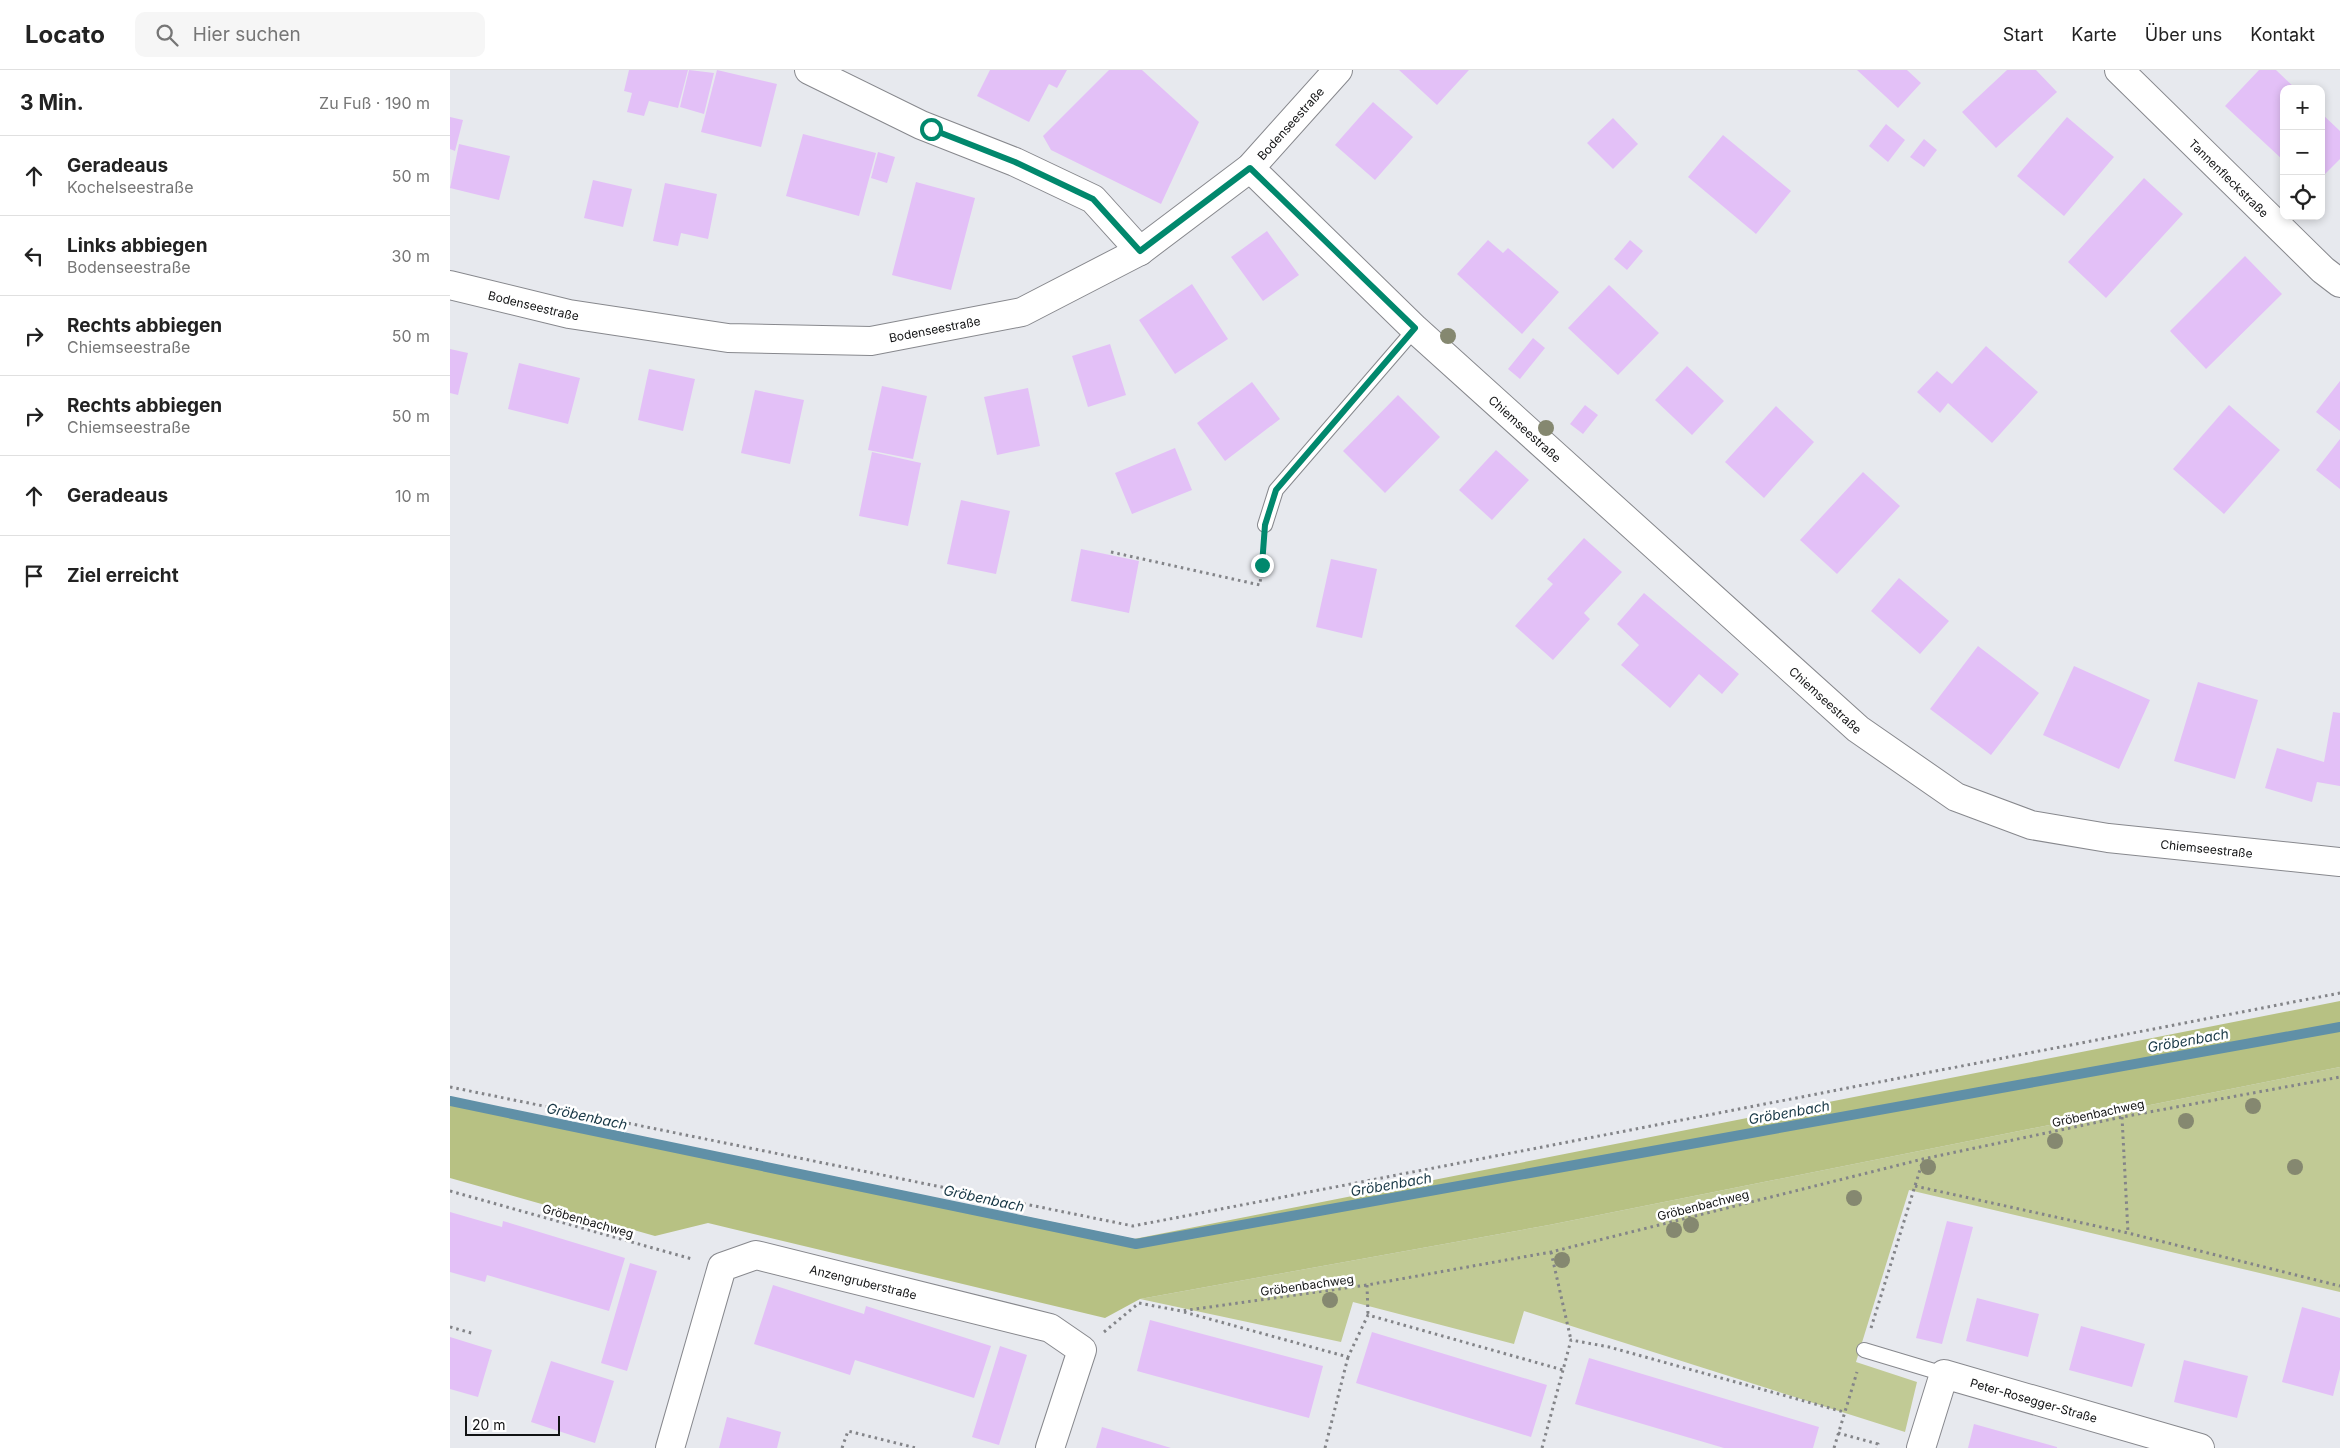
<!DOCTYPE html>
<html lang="de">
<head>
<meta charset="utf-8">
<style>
	:root { --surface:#fff; --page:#f6f6f6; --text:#222; --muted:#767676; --line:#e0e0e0 }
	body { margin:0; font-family:Inter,sans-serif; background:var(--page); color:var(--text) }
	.controls { position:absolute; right:15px; top:15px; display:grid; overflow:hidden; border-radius:10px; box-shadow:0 2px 8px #0003 }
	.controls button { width:45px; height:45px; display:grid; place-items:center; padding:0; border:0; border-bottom:1px solid var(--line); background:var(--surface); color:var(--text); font:25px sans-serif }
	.scale { position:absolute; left:15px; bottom:12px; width:95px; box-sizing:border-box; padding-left:5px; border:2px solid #121314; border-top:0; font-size:14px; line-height:18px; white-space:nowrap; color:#121314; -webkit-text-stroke:4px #fff; paint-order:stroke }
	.stop { position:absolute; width:15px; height:15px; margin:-11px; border:4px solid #01886d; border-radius:50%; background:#fff }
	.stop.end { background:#01886d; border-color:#fff; box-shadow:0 1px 5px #0008 }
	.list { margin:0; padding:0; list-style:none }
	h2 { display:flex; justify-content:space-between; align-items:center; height:65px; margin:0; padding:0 20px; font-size:21px }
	h2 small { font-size:16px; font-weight:400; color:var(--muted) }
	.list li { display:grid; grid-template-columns:32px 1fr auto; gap:15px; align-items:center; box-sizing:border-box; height:80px; padding:0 20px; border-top:1px solid var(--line) }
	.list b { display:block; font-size:19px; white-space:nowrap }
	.list p { margin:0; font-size:16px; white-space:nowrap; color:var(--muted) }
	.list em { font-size:16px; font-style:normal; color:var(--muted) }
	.icon { flex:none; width:28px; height:28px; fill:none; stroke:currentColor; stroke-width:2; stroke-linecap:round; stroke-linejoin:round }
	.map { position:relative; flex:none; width:1890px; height:1378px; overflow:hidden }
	header { display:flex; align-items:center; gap:30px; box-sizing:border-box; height:70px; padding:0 25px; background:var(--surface); border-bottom:1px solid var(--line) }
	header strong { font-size:24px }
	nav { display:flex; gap:28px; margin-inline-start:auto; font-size:18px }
	.search { width:350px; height:45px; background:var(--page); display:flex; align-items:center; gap:12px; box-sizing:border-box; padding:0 18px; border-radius:10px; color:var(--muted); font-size:19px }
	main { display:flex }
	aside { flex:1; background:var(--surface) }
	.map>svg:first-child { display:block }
	.green { fill:#c1ca95 }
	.forest { fill:#b7c183 }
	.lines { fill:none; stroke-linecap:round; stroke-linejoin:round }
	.stream { stroke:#6090a7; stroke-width:10 }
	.building { fill:#e3c0f7 }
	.service-casing { stroke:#87888d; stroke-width:16 }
	.minor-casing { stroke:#87888d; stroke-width:30 }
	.path { stroke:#838488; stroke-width:3; stroke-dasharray:2.5 4; stroke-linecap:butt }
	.service { stroke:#fff; stroke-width:14 }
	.minor { stroke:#fff; stroke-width:28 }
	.tree { fill:#858870 }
	.route { stroke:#01886d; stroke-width:6 }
	.labels { text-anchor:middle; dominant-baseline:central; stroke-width:5; stroke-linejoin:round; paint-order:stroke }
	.street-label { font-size:12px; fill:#121314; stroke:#fff }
	.water-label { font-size:14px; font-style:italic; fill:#173745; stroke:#fff }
</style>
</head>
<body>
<header>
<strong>Locato</strong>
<div class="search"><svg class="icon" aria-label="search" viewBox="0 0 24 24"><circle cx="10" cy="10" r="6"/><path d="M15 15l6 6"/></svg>Hier suchen</div>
<nav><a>Start</a><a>Karte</a><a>Über uns</a><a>Kontakt</a></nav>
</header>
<main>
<aside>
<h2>3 Min.<small>Zu Fuß · 190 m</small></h2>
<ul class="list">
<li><svg class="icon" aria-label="ahead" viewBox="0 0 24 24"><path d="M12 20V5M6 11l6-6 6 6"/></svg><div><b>Geradeaus</b><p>Kochelseestraße</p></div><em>50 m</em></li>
<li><svg class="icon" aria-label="left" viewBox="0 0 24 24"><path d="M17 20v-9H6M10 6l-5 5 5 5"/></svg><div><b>Links abbiegen</b><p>Bodenseestraße</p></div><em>30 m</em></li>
<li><svg class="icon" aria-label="right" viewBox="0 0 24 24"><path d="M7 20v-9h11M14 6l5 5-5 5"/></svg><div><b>Rechts abbiegen</b><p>Chiemseestraße</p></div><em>50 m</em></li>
<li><svg class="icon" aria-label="right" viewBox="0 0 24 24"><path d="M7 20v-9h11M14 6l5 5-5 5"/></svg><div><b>Rechts abbiegen</b><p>Chiemseestraße</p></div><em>50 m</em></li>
<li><svg class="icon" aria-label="ahead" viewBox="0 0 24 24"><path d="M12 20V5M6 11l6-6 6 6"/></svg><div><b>Geradeaus</b></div><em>10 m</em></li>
<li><svg class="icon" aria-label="arrive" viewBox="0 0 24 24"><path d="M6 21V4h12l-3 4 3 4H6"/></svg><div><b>Ziel erreicht</b></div></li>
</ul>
</aside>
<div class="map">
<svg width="1890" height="1378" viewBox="0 0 1890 1378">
	<rect width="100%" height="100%" fill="#e7e9ee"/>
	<path class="green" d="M1890,997V1222L1459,1120L1406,1292L1467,1312L1455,1362L1074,1241L1064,1274L903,1232L891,1272L690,1229L1099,1155Z"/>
	<path class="forest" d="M1890,931V997L1099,1155L690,1229L655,1248L258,1153L205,1166L0,1108V1027L684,1169Z"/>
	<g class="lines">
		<path class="stream" d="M0,1031L686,1174L1890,957"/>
	</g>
	<path class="building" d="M179,0H238L228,38L199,31L194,46L177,42L182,23L174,21Z
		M239,0L264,3L254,44L230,37Z
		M267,0L327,14L311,77L251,62Z
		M540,0H617L607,18L599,14L579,52L527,26Z
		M659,0H692L749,52L711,134L601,80L593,66Z
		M949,0H1019L987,35Z
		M1407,0H1457L1471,13L1448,38Z
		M1557,0H1586L1607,22L1546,78L1512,42Z
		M1809,0H1826L1846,19H1834V91L1775,36Z
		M923,32L963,67L925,110L885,75Z
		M1871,43L1890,61V89L1871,108Z
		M0,47L13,50L5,81L0,79Z
		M1617,47L1664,87L1614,146L1567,106Z
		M1163,48L1188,74L1163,99L1137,73Z
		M1436,54L1455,70L1438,92L1419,76Z
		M353,64L426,83L409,146L336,126Z
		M1273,65L1341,121L1306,164L1238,107Z
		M1474,69L1487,80L1474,97L1460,87Z
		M9,74L60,86L49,130L0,118Z
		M428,82L445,87L437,113L421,108Z
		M1694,108L1733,144L1656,228L1618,192Z
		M143,110L182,119L173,157L134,148Z
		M466,112L525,128L501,220L442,205Z
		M215,113L267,124L258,169L231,163L228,176L203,171Z
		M817,161L849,205L813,231L781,187Z
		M1038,170L1053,183L1058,178L1109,222L1072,264L1007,204Z
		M1180,170L1193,181L1177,200L1164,189Z
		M1795,186L1832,224L1756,299L1720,261Z
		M742,214L778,269L725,304L689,250Z
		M1159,215L1209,263L1168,305L1118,258Z
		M1083,268L1095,278L1070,309L1058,299Z
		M660,274L676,325L638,337L622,286Z
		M1536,276L1588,322L1542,373L1498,333L1490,343L1467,322L1487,301L1502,314Z
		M0,279L18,283L8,325L0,323Z
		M69,293L130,308L118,354L58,339Z
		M1237,296L1274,331L1242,365L1205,330Z
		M199,299L245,309L233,361L188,350Z
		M1890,311V361L1866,342Z
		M802,312L830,349L775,391L747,353Z
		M432,316L477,326L463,389L418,380Z
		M578,318L590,376L547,385L534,327Z
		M305,320L354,330L340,394L291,383Z
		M948,325L990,367L935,423L893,381Z
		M1135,335L1148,345L1133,364L1120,354Z
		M1779,335L1830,380L1774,444L1723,399Z
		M1326,336L1364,372L1314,428L1275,392Z
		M1890,369V419L1866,400Z
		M725,378L742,420L682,444L665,403Z
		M1046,380L1079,410L1042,450L1009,420Z
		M422,382L471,393L458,456L409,446Z
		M1413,402L1450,436L1387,504L1350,470Z
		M511,430L560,441L546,504L497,494Z
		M1134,468L1172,502L1134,543L1140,549L1103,590L1065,556L1103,514L1097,509Z
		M631,479L689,491L679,543L621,531Z
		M881,489L927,499L912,568L866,557Z
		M1449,508L1499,551L1470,584L1421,541Z
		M1194,523L1289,604L1272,624L1249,604L1220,638L1171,595L1189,575L1167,554Z
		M1528,576L1589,623L1541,685L1480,639Z
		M1624,596L1700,630L1669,699L1593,665Z
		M1748,612L1808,630L1785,709L1724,691Z
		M1883,642L1890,643V716L1867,712L1862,732L1815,718L1827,678L1874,692Z
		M0,1142L52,1157L53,1151L175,1188L159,1241L37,1205L35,1212L0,1202Z
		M1497,1151L1523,1157L1492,1274L1466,1268Z
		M180,1193L207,1201L177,1301L151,1293Z
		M323,1215L414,1244L416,1236L541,1276L524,1328L405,1290L400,1305L304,1274Z
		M1527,1228L1589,1244L1578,1287L1516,1271Z
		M1852,1237L1890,1248V1299L1883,1326L1832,1312Z
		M700,1250L873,1296L859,1348L687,1301Z
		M1631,1256L1695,1274L1682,1317L1619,1300Z
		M922,1262L1097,1315L1081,1367L906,1313Z
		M0,1267L42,1280L28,1327L0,1319Z
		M550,1276L577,1285L549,1375L522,1367Z
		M1139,1288L1369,1357L1363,1378H1274L1125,1334Z
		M1734,1290L1798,1306L1787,1348L1724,1332Z
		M101,1291L164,1311L145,1373L81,1352Z
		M277,1347L331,1362L327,1378H269Z
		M1524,1354L1607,1377V1378H1518Z
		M652,1357L721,1378H646Z"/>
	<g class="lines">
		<g class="service-casing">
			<path id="service" d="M815,455L826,420L965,259
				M1414,1280L1494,1304"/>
		</g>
		<g class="minor-casing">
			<g id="minor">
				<path d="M359,0L471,55L565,92L643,129L690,181"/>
				<path id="s1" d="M1669,0L1873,200L1890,213"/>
				<path id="s2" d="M800,98L965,259L1408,659L1506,727L1581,755L1658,768L1890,792"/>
				<path id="s3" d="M0,215L119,244L278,268L421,271L572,242L690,181L800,98L888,0"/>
				<path id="s4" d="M220,1378L272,1197L306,1185L600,1258L632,1280L600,1378"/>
				<path id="s5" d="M1471,1378L1494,1304L1750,1378"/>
			</g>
		</g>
		<path class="path" d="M661,482L810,515L813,478
			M0,1017L683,1156L1890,923
			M1672,1047L1678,1163
			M1465,1116L1678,1163L1890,1216
			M0,1121L242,1189
			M1101,1182L1121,1270
			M917,1215L918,1245
			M734,1242L898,1287L918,1245L1113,1300L1121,1270L1159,1277L1394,1342
			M0,1257L25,1264
			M1421,1258L1473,1090
			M654,1262L689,1233L731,1241L917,1215L1101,1182L1473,1089L1672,1047L1890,1007
			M1388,1363L1428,1374L1427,1378
			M392,1378L398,1361L466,1378
			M875,1378L898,1287
			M1092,1378L1113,1300
			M1384,1378L1407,1302"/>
		<use href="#service" class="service"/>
		<use href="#minor" class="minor"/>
	</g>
	<g class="tree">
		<circle cx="998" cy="266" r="8"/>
		<circle cx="1096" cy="358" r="8"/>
		<circle cx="1803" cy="1036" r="8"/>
		<circle cx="1736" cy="1051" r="8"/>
		<circle cx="1605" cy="1071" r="8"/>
		<circle cx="1478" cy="1097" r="8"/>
		<circle cx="1845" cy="1097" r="8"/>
		<circle cx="1404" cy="1128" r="8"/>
		<circle cx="1241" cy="1155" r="8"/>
		<circle cx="1224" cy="1160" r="8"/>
		<circle cx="1112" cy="1190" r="8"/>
		<circle cx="880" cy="1230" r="8"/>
	</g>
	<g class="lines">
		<path class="route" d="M481,59L565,92L643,129L690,181L800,98L965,258L826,420L815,455L812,495"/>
	</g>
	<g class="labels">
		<g class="street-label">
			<text stroke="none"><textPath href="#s3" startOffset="911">Bodenseestraße</textPath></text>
			<text stroke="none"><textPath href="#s1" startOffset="154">Tannenfleckstraße</textPath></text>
			<text stroke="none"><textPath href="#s3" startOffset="86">Bodenseestraße</textPath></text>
			<text stroke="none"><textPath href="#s3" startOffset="491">Bodenseestraße</textPath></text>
			<text stroke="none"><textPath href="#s2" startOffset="379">Chiemseestraße</textPath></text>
			<text stroke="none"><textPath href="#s2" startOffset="784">Chiemseestraße</textPath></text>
			<text stroke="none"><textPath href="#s2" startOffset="1204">Chiemseestraße</textPath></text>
			<text transform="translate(1648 1043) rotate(-12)">Gröbenbachweg</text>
			<text transform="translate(1253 1135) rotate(-14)">Gröbenbachweg</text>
			<text transform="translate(138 1151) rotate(16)">Gröbenbachweg</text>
			<text stroke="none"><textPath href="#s4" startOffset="335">Anzengruberstraße</textPath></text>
			<text transform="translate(857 1215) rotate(-8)">Gröbenbachweg</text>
			<text stroke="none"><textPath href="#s5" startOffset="171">Peter-Rosegger-Straße</textPath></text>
		</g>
		<g class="water-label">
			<text transform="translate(1738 970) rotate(-10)">Gröbenbach</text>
			<text transform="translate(1339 1042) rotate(-10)">Gröbenbach</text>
			<text transform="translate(137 1046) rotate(12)">Gröbenbach</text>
			<text transform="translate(941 1114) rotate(-10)">Gröbenbach</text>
			<text transform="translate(534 1128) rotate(12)">Gröbenbach</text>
		</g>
	</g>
</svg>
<div class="controls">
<button>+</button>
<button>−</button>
<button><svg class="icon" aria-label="locate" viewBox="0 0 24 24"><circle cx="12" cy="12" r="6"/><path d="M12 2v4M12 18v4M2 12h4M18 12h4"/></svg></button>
</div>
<div class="scale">20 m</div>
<div class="stop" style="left:481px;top:59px"></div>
<div class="stop end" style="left:812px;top:495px"></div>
</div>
</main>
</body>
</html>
